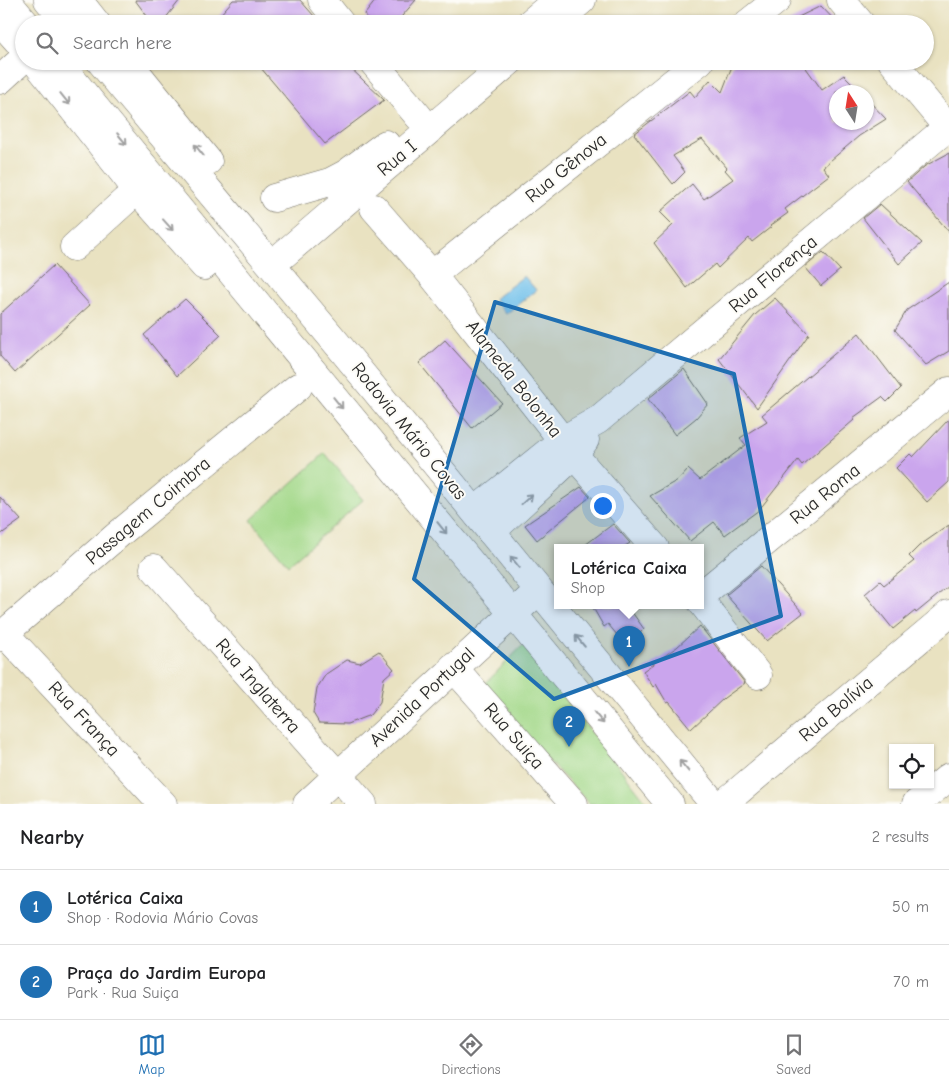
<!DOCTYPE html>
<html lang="en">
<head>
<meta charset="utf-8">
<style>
	:root { --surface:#fff; --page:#f2f2f2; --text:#202124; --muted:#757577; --line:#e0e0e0; --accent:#1f6fb2 }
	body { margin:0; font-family:"Comic Neue",sans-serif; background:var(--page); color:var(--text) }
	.controls { position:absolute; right:15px; bottom:15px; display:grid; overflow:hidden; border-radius:0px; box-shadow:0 1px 4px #0004 }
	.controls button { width:45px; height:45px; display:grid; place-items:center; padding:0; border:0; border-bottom:1px solid var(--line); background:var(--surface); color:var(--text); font:25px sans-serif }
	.compass { position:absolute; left:829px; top:85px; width:45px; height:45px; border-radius:50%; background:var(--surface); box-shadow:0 1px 4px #0004; rotate:348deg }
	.you { position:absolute; left:602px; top:505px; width:18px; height:18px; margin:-12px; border:4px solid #fff; border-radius:50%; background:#1a73e8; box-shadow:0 0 0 8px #1a73e833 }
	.badge { display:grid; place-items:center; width:32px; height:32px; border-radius:50%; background:var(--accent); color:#fff; font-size:16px; font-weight:700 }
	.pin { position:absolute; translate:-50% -41px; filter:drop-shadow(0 1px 2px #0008) }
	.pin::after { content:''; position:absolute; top:26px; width:18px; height:15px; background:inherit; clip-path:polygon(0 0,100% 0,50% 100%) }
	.popup { position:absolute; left:554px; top:544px; width:150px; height:65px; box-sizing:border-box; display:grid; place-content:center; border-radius:0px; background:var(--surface); filter:drop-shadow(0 1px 4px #0005); font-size:16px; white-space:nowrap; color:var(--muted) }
	.popup b { font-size:19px; color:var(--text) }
	.popup::after { content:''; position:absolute; left:50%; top:100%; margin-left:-10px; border:10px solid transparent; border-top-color:var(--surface) }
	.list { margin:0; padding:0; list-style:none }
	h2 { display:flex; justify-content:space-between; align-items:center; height:65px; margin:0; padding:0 20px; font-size:21px }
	h2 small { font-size:16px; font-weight:400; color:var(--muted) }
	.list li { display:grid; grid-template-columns:32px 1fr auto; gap:15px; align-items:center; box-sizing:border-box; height:75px; padding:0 20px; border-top:1px solid var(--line) }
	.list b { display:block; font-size:19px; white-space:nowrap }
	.list p { margin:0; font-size:16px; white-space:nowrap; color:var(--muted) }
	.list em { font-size:16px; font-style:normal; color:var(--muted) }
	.icon { flex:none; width:28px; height:28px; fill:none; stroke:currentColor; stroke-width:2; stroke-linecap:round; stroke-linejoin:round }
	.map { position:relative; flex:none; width:949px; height:804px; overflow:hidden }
	.search { position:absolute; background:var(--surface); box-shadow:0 1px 4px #0004; left:15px; right:15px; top:15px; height:55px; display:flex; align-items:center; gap:12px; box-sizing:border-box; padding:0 18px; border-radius:28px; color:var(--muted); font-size:19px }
	.sheet { height:215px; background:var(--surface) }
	nav { display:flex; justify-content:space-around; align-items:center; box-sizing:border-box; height:70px; border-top:1px solid var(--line); background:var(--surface); font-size:14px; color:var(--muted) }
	nav a { display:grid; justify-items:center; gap:2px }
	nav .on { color:var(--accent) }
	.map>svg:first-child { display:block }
	.green { fill:#a3d889; stroke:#67825a }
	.water { fill:#6ebfea; stroke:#4c758a }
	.building { fill:#caa5ed }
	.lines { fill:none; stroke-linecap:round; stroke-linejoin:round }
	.minor-casing { stroke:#6e6b60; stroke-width:29 }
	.major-casing { stroke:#6e6b60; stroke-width:29 }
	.minor { stroke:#fff; stroke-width:28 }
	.major { stroke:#fff; stroke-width:28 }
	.oneway { stroke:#a0a0a0 }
	.marked { fill:#1f6fb2; fill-opacity:0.2; stroke:#1f6fb2; stroke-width:4; stroke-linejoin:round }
	.labels { text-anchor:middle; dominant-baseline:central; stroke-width:4; stroke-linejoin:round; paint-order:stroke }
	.street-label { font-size:19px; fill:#2b2b2b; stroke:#fdfcf7 }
</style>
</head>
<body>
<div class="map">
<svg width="949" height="804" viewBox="0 0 949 804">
	<rect width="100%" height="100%" fill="#fdfcf7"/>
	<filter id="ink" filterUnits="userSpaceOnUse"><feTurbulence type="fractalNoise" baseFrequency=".02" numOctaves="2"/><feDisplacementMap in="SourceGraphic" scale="10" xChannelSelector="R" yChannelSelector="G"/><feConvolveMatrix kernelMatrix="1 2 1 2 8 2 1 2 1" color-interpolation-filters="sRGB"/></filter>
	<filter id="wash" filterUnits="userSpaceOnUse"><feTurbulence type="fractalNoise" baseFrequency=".0096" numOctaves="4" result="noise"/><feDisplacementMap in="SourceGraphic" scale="20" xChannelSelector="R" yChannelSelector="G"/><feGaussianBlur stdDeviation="1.12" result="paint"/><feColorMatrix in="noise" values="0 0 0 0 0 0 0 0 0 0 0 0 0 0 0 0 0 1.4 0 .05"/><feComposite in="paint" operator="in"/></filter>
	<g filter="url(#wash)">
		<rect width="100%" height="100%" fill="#e9e2c1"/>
		<path class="green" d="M325,453L363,500L288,565L251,520Z
			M523,645L648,804H590L480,689Z"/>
		<path class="water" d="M524,276L536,290L506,314L494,299Z"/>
		<g id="blocks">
			<path class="building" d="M135,0H180L161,24H153Z
				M233,0H300L321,24H212Z
				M376,0H416L395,24H369L365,14Z
				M821,6L838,24H784Z
				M255,61H343L384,100L325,144Z
				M734,61H801L822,90L844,75L861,92H836V122H866V98L886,119L859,136L823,167L829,175L785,209L788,213L770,226L771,227L752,242L749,238L718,268L715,264L687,288L654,243L673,225L660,212L692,184L704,199L733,179L725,170L727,168L702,139L673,156L685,172L673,184L634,134L690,91L695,97L710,80L722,92Z
				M949,153V232L907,182L925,166Z
				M880,204L922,243L899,264L863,218Z
				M823,252L840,270L821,286L805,267Z
				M54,265L90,305L15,373L0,356V314Z
				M949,282V351L926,365L895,330L907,310Z
				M775,298L809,334L757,408L719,359L755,315Z
				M185,299L221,335L177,376L144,335Z
				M859,333L901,388L887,402L882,397L853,418L854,420L802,465L798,460L759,510L725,535L714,522L690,541L650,496L678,480L688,469L700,480L746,445L740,438L767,421L762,415Z
				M445,340L502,403L472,428L419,363Z
				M684,369L708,404L696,418L675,435L648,399Z
				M949,419V482L927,502L896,468L910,454L913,457Z
				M581,487L590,497L537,540L525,525Z
				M0,497L21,520L0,535Z
				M613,524L630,543L622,548H581Z
				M949,525V586L916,613L915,611L893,629L865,594L880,581L884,585L914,561L909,556L919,546Z
				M761,566L803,613L767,641L726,595Z
				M592,606H632L629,608L644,629L627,647L608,624L604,627Z
				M700,626L745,683L724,698L691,729L669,702L667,703L656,684L653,687L643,671L677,647Z
				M379,651L394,669L384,678L380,702L370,715L347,724L319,723L313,713L317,688L326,674L347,660L360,663Z"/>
		</g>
	</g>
	<g filter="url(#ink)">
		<use href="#blocks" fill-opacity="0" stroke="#6e6b60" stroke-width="1"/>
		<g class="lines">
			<g class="minor-casing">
				<path id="minor" d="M322,0L341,24
					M841,0L861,24
					M529,24L557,0
					M554,24L582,0
					M747,24L777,0
					M372,61L419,117
					M892,61L949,129
					M0,80L24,58
					M274,198L330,182L347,173L386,144
					M374,208L432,275L574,455L655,548
					M74,247L137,190
					M283,255L510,61
					M432,275L700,61
					M475,511L563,440L598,420L948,127
					M491,532L574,455L585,440
					M154,568L363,804
					M700,596L949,391
					M700,600L758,675
					M4,633L163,804
					M0,637L120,533L298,387
					M453,667L574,804
					M307,804L538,591
					M723,804L949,614
					M916,804L949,777"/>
			</g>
			<g class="major-casing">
				<path id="major" d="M6,0L26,24
					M48,0L68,24
					M78,0L97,24
					M0,21L24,48
					M35,61L137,190L204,266
					M57,61C263,308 465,557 670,804
					M100,61L339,346L714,804
					M127,61L208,161"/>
			</g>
			<use href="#minor" class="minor"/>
			<use href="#major" class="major"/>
		</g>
		<defs><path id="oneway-shaft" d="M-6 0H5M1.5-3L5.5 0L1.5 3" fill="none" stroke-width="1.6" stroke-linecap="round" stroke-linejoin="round" transform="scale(1.25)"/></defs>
		<g class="oneway">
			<use href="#oneway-shaft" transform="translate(65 99) rotate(51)"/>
			<use href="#oneway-shaft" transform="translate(122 139) rotate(50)"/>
			<use href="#oneway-shaft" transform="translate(199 150) rotate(-129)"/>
			<use href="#oneway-shaft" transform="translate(168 225) rotate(48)"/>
			<use href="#oneway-shaft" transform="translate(338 403) rotate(51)"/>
			<use href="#oneway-shaft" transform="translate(527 499) rotate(-43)"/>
			<use href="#oneway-shaft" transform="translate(442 528) rotate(51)"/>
			<use href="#oneway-shaft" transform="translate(515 562) rotate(-129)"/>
			<use href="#oneway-shaft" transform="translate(580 641) rotate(-130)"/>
			<use href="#oneway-shaft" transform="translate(599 718) rotate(50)"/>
			<use href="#oneway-shaft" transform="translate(684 766) rotate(-130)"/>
		</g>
	</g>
	<path class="marked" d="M495,302L734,374L781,616L554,699L414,579Z"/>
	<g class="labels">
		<g class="street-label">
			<text transform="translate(397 158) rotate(-40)">Rua I</text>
			<text transform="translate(566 168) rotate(-39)">Rua Gênova</text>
			<text transform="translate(773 274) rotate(-40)">Rua Florença</text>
			<text transform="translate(514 379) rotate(52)">Alameda Bolonha</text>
			<text transform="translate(409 431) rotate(51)">Rodovia Mário Covas</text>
			<text transform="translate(825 494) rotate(-39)">Rua Roma</text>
			<text transform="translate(148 511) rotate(-40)">Passagem Coimbra</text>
			<text transform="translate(258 686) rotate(49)">Rua Inglaterra</text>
			<text transform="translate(422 697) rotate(-43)">Avenida Portugal</text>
			<text transform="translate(836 709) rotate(-40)">Rua Bolívia</text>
			<text transform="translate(84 719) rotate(47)">Rua França</text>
			<text transform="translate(514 736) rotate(49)">Rua Suiça</text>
		</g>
	</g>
</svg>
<div class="controls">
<button><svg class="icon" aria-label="locate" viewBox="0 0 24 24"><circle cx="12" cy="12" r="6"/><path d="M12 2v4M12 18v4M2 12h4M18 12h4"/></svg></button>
</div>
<svg class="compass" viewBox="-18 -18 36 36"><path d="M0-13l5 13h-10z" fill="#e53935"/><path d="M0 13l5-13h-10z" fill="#757577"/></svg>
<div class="you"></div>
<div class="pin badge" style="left:629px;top:667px">1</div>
<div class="popup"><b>Lotérica Caixa</b>Shop</div>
<div class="pin badge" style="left:569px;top:747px">2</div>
<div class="search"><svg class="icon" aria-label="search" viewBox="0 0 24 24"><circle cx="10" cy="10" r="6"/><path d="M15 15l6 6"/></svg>Search here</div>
</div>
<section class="sheet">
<h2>Nearby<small>2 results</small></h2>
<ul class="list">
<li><span class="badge">1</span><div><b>Lotérica Caixa</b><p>Shop · Rodovia Mário Covas</p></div><em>50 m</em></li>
<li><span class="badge">2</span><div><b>Praça do Jardim Europa</b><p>Park · Rua Suiça</p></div><em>70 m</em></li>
</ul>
</section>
<nav>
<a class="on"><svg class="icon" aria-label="map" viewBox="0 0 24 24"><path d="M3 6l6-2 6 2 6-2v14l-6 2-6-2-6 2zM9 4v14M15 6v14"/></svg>Map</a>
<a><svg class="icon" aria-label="directions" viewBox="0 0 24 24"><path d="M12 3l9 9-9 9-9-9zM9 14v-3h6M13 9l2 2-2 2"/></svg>Directions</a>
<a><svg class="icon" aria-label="saved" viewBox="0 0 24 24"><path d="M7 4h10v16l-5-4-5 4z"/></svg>Saved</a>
</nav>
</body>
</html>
